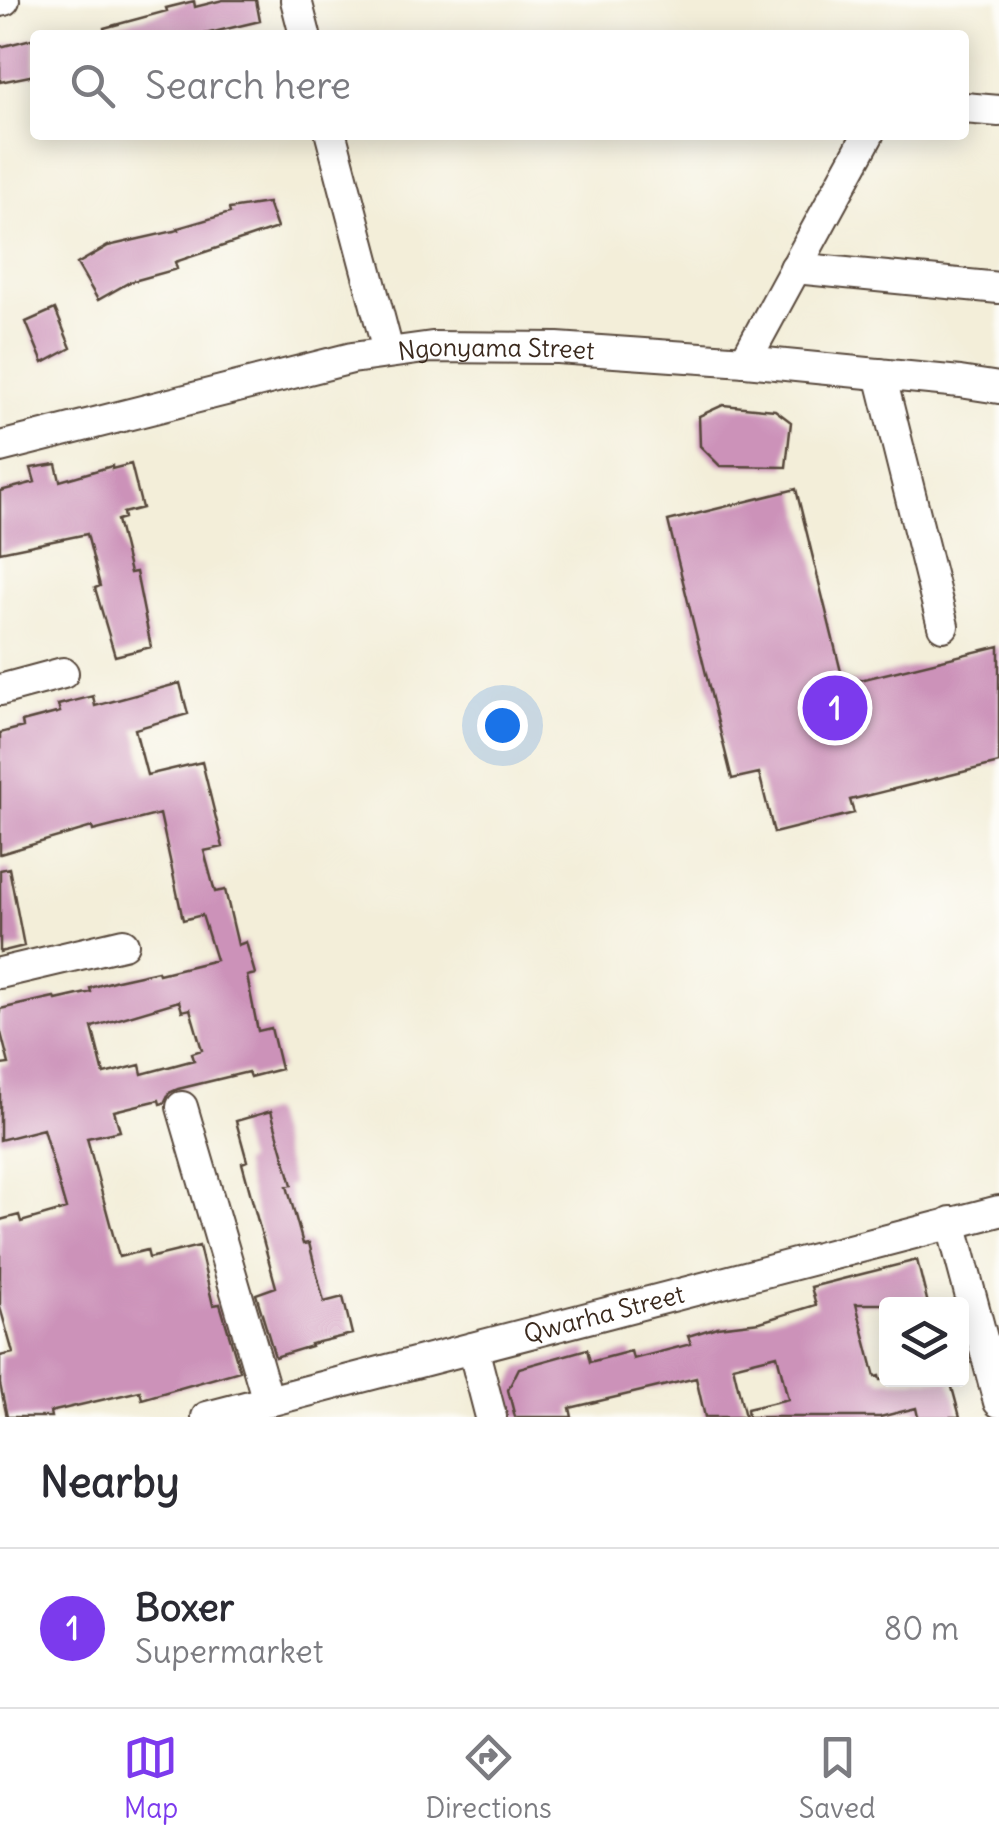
<!DOCTYPE html>
<html lang="en">
<head>
<meta charset="utf-8">
<style>
	:root { --surface:#fff; --page:#f7f7f7; --text:#2b2b33; --muted:#7c7c81; --line:#e1e1e2; --accent:#7c3aed }
	body { margin:0; font-family:Delius,sans-serif; background:var(--page); color:var(--text) }
	.controls { position:absolute; right:30px; bottom:30px; display:grid; overflow:hidden; border-radius:10px; box-shadow:0 5px 25px #0003 }
	.controls button { width:90px; height:90px; display:grid; place-items:center; padding:0; border:0; border-bottom:2px solid var(--line); background:var(--surface); color:var(--text); font:50px sans-serif }
	.you { position:absolute; left:502px; top:725px; width:35px; height:35px; margin:-25px; border:8px solid #fff; border-radius:50%; background:#1a73e8; box-shadow:0 0 0 15px #1a73e833 }
	.badge { display:grid; place-items:center; width:65px; height:65px; border-radius:50%; background:var(--accent); color:#fff; font-size:32px; font-weight:700 }
	.pin { position:absolute; translate:-50% -50%; border:5px solid #fff; box-shadow:0 2px 10px #0006 }
	.list { margin:0; padding:0; list-style:none }
	h2 { display:flex; justify-content:space-between; align-items:center; height:130px; margin:0; padding:0 40px; font-size:42px }
	h2 small { font-size:32px; font-weight:400; color:var(--muted) }
	.list li { display:grid; grid-template-columns:65px 1fr auto; gap:30px; align-items:center; box-sizing:border-box; height:160px; padding:0 40px; border-top:2px solid var(--line) }
	.list b { display:block; font-size:38px; white-space:nowrap }
	.list p { margin:0; font-size:32px; white-space:nowrap; color:var(--muted) }
	.list em { font-size:32px; font-style:normal; color:var(--muted) }
	.icon { flex:none; width:55px; height:55px; fill:none; stroke:currentColor; stroke-width:2; stroke-linecap:round; stroke-linejoin:round }
	.map { position:relative; flex:none; width:999px; height:1417px; overflow:hidden }
	.search { position:absolute; background:var(--surface); box-shadow:0 5px 25px #0003; left:30px; right:30px; top:30px; height:110px; display:flex; align-items:center; gap:25px; box-sizing:border-box; padding:0 35px; border-radius:10px; color:var(--muted); font-size:38px }
	.sheet { height:290px; background:var(--surface) }
	nav { display:flex; justify-content:space-around; align-items:center; box-sizing:border-box; height:140px; border-top:2px solid var(--line); background:var(--surface); font-size:28px; color:var(--muted) }
	nav a { display:grid; justify-items:center; gap:5px }
	nav .on { color:var(--accent) }
	.map>svg:first-child { display:block }
	.building { fill:#cc92b9; fill-rule:evenodd }
	.lines { fill:none; stroke-linecap:round; stroke-linejoin:round }
	.minor-casing { stroke:#57473a; stroke-width:34 }
	.minor { stroke:#fff; stroke-width:30 }
	.labels { text-anchor:middle; dominant-baseline:central; stroke-width:8; stroke-linejoin:round; paint-order:stroke }
	.street-label { font-size:25px; fill:#3b2a1e; stroke:#fdfcf7 }
</style>
</head>
<body>
<div class="map">
<svg width="999" height="1417" viewBox="0 0 999 1417">
	<rect width="100%" height="100%" fill="#fdfcf7"/>
	<filter id="ink" filterUnits="userSpaceOnUse"><feTurbulence type="fractalNoise" baseFrequency=".01" numOctaves="2"/><feDisplacementMap in="SourceGraphic" scale="20" xChannelSelector="R" yChannelSelector="G"/><feConvolveMatrix kernelMatrix="1 2 1 2 8 2 1 2 1" color-interpolation-filters="sRGB"/></filter>
	<filter id="wash" filterUnits="userSpaceOnUse"><feTurbulence type="fractalNoise" baseFrequency=".0048" numOctaves="4" result="noise"/><feDisplacementMap in="SourceGraphic" scale="40" xChannelSelector="R" yChannelSelector="G"/><feGaussianBlur stdDeviation="2.25" result="paint"/><feColorMatrix in="noise" values="0 0 0 0 0 0 0 0 0 0 0 0 0 0 0 0 0 1.4 0 .05"/><feComposite in="paint" operator="in"/></filter>
	<g filter="url(#wash)">
		<rect width="100%" height="100%" fill="#f3eed9"/>
		<g id="blocks">
			<path class="building" d="M223,0H256L260,21L201,35H105L104,28L167,11L166,8L194,1L195,7Z
				M35,38V75L0,82V47Z
				M268,203L277,228L175,262L177,269L130,282L98,300L77,264L108,246L179,230L178,228L230,213L229,209Z
				M55,309L71,348L43,363L26,322Z
				M723,405L775,410L791,422L786,467L720,466L700,446L699,416Z
				M56,464L60,481L112,466V469L131,464L142,508L123,513L124,518L117,520L130,573L136,572L151,647L115,656L95,588L100,586L87,534L0,552V491L35,482L31,468Z
				M796,489L844,684L999,646V763L850,800L854,813L774,833L759,773L732,779L668,521Z
				M180,683L188,714L135,729L147,775L202,762L223,847L204,851L215,892L225,890L238,945L246,942L255,974L247,976L258,1031L271,1028L281,1069L250,1077L248,1072L178,1089L169,1093L164,1103L160,1104L159,1100L114,1111L120,1131L87,1138L119,1257L147,1250L149,1258L199,1246L213,1305L220,1304L240,1371L142,1399L140,1391L50,1412L51,1417H7L0,1384V1356L13,1353L0,1307V1220L19,1215L21,1222L66,1209L43,1129L0,1140V1065L9,1064L0,1029V1009L54,997L56,1000L91,992L90,988L117,980L158,971L159,974L216,960L202,915L183,920L160,814L93,831L92,827L0,854V733L23,727L22,722L60,712L58,705L93,696L95,706ZM179,1001L182,1011L190,1009L202,1050L192,1053L194,1060L142,1074L140,1065L104,1074L92,1027Z
				M9,868L24,946L0,952V870Z
				M271,1111L292,1185L287,1186L303,1244L309,1243L324,1302L343,1297L352,1334L310,1344L311,1346L275,1357L256,1294L276,1287L242,1163L247,1161L236,1121Z
				M917,1260L928,1304H856L875,1377L879,1376L880,1380H950L960,1417H918L916,1408L880,1417H748L747,1409L788,1399L777,1355L733,1366L745,1417H705L696,1378L570,1408L572,1417H515L508,1390L519,1368L587,1349L590,1362L631,1351L633,1359L691,1344L688,1336L717,1327L760,1322L816,1305L811,1287Z"/>
		</g>
	</g>
	<g filter="url(#ink)">
		<use href="#blocks" fill-opacity="0" stroke="#57473a" stroke-width="2.5"/>
		<g class="lines">
			<g class="minor-casing">
				<g id="minor">
					<path d="M296,0L305,35"/>
					<path d="M0,1L4,0"/>
					<path d="M964,108L999,111"/>
					<path d="M331,135L388,351"/>
					<path d="M795,268L999,288"/>
					<path d="M745,361L868,135"/>
					<path d="M880,374L943,626"/>
					<path id="s1" d="M0,447L352,358L432,347L557,348L745,361L960,382L999,388"/>
					<path d="M0,690L63,673"/>
					<path d="M0,973L123,944"/>
					<path d="M182,1107L268,1401"/>
					<path d="M951,1222L999,1402"/>
					<path d="M473,1348L491,1417"/>
					<path id="s2" d="M207,1417L999,1211"/>
				</g>
			</g>
			<use href="#minor" class="minor"/>
		</g>
	</g>
	<g class="labels">
		<g class="street-label">
			<text stroke="none"><textPath href="#s1" startOffset="508">Ngonyama Street</textPath></text>
			<text stroke="none"><textPath href="#s2" startOffset="410">Qwarha Street</textPath></text>
		</g>
	</g>
</svg>
<div class="controls">
<button><svg class="icon" aria-label="layers" viewBox="0 0 24 24"><path d="M12 4l9 5-9 5-9-5zM3 14l9 5 9-5"/></svg></button>
</div>
<div class="you"></div>
<div class="pin badge" style="left:835px;top:708px">1</div>
<div class="search"><svg class="icon" aria-label="search" viewBox="0 0 24 24"><circle cx="10" cy="10" r="6"/><path d="M15 15l6 6"/></svg>Search here</div>
</div>
<section class="sheet">
<h2>Nearby<small></small></h2>
<ul class="list">
<li><span class="badge">1</span><div><b>Boxer</b><p>Supermarket</p></div><em>80 m</em></li>
</ul>
</section>
<nav>
<a class="on"><svg class="icon" aria-label="map" viewBox="0 0 24 24"><path d="M3 6l6-2 6 2 6-2v14l-6 2-6-2-6 2zM9 4v14M15 6v14"/></svg>Map</a>
<a><svg class="icon" aria-label="directions" viewBox="0 0 24 24"><path d="M12 3l9 9-9 9-9-9zM9 14v-3h6M13 9l2 2-2 2"/></svg>Directions</a>
<a><svg class="icon" aria-label="saved" viewBox="0 0 24 24"><path d="M7 4h10v16l-5-4-5 4z"/></svg>Saved</a>
</nav>
</body>
</html>
